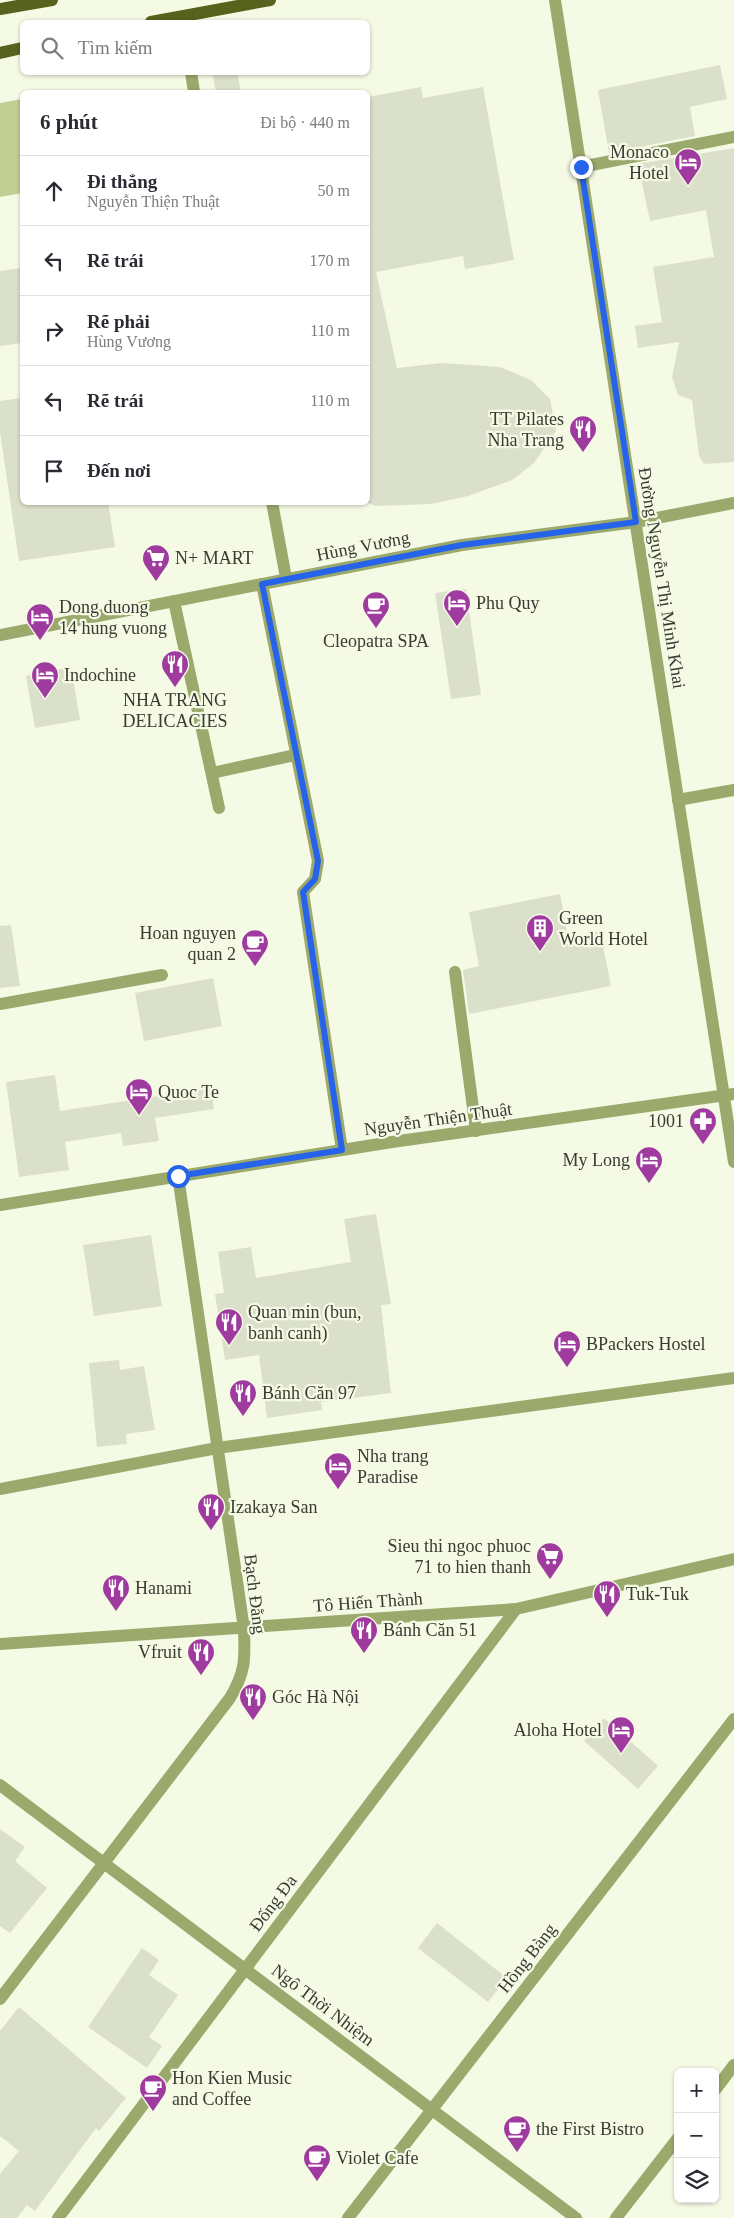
<!DOCTYPE html>
<html lang="vi">
<head>
<meta charset="utf-8">
<style>
	:root { --surface:#fff; --page:#f2f2f3; --text:#2b2b33; --muted:#7c7c81; --line:#e1e1e2 }
	body { margin:0; font-family:Georgia,serif; background:var(--page); color:var(--text) }
	.controls { position:absolute; right:15px; bottom:15px; display:grid; overflow:hidden; border-radius:8px; box-shadow:0 1px 4px #0004 }
	.controls button { width:45px; height:45px; display:grid; place-items:center; padding:0; border:0; border-bottom:1px solid var(--line); background:var(--surface); color:var(--text); font:25px sans-serif }
	.stop { position:absolute; width:15px; height:15px; margin:-11px; border:4px solid #2563eb; border-radius:50%; background:#fff }
	.stop.end { background:#2563eb; border-color:#fff; box-shadow:0 1px 5px #0008 }
	.list { margin:0; padding:0; list-style:none }
	h2 { display:flex; justify-content:space-between; align-items:center; height:65px; margin:0; padding:0 20px; font-size:21px }
	h2 small { font-size:16px; font-weight:400; color:var(--muted) }
	.list li { display:grid; grid-template-columns:32px 1fr auto; gap:15px; align-items:center; box-sizing:border-box; height:70px; padding:0 20px; border-top:1px solid var(--line) }
	.list b { display:block; font-size:19px; white-space:nowrap }
	.list p { margin:0; font-size:16px; white-space:nowrap; color:var(--muted) }
	.list em { font-size:16px; font-style:normal; color:var(--muted) }
	.icon { flex:none; width:28px; height:28px; fill:none; stroke:currentColor; stroke-width:2; stroke-linecap:round; stroke-linejoin:round }
	.map { position:relative; flex:none; width:734px; height:2218px; overflow:hidden }
	.search { position:absolute; background:var(--surface); box-shadow:0 1px 4px #0004; left:20px; top:20px; width:350px; height:55px; display:flex; align-items:center; gap:12px; box-sizing:border-box; padding:0 18px; border-radius:8px; color:var(--muted); font-size:19px }
	.panel { position:absolute; background:var(--surface); box-shadow:0 1px 4px #0004; left:20px; top:90px; width:350px; height:415px; border-radius:8px }
	.map>svg:first-child { display:block }
	.green { fill:#c2ce93 }
	.building { fill:#dbe0cb }
	.lines { fill:none; stroke-linecap:round; stroke-linejoin:round }
	.pedestrian { stroke:#9ca96d; stroke-width:12 }
	.minor { stroke:#9ca96d; stroke-width:12 }
	.tertiary { stroke:#9ca96d; stroke-width:12 }
	.primary { stroke:#57621c; stroke-width:12 }
	.route { stroke:#2563eb; stroke-width:6 }
	.labels { text-anchor:middle; dominant-baseline:central; stroke-width:4.5; stroke-linejoin:round; paint-order:stroke }
	.poi-label { font-size:18px; fill:#393b33; stroke:#f5fae5; text-anchor:start }
	.street-label { font-size:18px; fill:#393b33; stroke:#f5fae5 }
</style>
</head>
<body>
<div class="map">
<svg width="734" height="2218" viewBox="0 0 734 2218">
	<rect width="100%" height="100%" fill="#f5fae5"/>
	<path class="green" d="M22,99V193L0,197V103Z"/>
	<path class="building" d="M720,65L727,99L690,107L695,136L609,153L598,90Z
		M212,72H237L241,92H216Z
		M421,87L423,98L483,87L514,260L465,269L463,256L376,272L397,368L442,363L500,367L531,380L550,399L556,431L534,463L512,480L468,496L431,504L376,506L368,503V97Z
		M734,148V462L704,464L699,456L692,400L678,395L672,377L679,342L638,348L635,326L662,322L653,267L714,257L706,210L650,221L638,164Z
		M22,268V343L0,346V271Z
		M22,398V502H108L115,547L19,561L0,432V401Z
		M466,589L481,695L451,699L435,593Z
		M71,667L80,720L35,728L26,676Z
		M560,894L568,937L600,931L611,986L469,1014L463,970L479,966L469,912Z
		M11,925L20,986L0,988V926Z
		M213,978L222,1026L144,1041L135,993Z
		M55,1075L60,1111L211,1088L214,1109L155,1118L159,1141L123,1146L121,1133L65,1142L69,1170L19,1177L6,1082Z
		M376,1214L391,1304L381,1305L391,1393L321,1402L322,1410L267,1418L259,1355L225,1360L215,1294L224,1293L218,1252L251,1247L256,1278L351,1262L344,1219Z
		M151,1235L162,1306L94,1316L83,1245Z
		M119,1360L120,1370L144,1366L155,1430L126,1434L127,1444L97,1447L89,1363Z
		M604,1718L658,1766L638,1789L584,1741Z
		M0,1829L25,1847L15,1861L47,1888L10,1933L0,1926Z
		M437,1923L507,1978L488,2002L418,1948Z
		M142,1948L159,1960L149,1975L178,1995L149,2037L162,2046L147,2068L88,2027Z
		M19,2007L126,2098L99,2131L96,2128L35,2211L27,2205L17,2218H0V2174L19,2151L0,2136V2031Z"/>
	<g class="lines">
		<path class="pedestrian" d="M191,72L194,92
			M272,502L286,578"/>
		<path class="minor" d="M581,167L734,137
			M262,584L318,861L315,879L303,892L342,1150
			M174,601L219,808
			M212,773L295,755
			M678,800L734,790
			M455,972L476,1131
			M0,1004L162,975
			M0,1489L217,1448L734,1378
			M0,1785L576,2218
			M0,1999L230,1698C246,1671 245,1659 244,1629
			M715,2090L734,2065
			M58,2218L516,1609
			M616,2218L678,2138"/>
		<path class="tertiary" d="M555,0L734,1162
			M0,635L462,545L636,522L734,503
			M178,1176L244,1629
			M0,1205L392,1142L734,1094
			M0,1644L516,1609L734,1559
			M348,2218L734,1719"/>
		<path class="primary" d="M0,9L52,0
			M151,22L270,0
			M0,53L22,48"/>
	</g>
	<g class="lines">
		<path class="route" d="M178,1176L342,1150L303,892L315,879L318,861L262,584L462,545L636,522L581,167"/>
	</g>
	<defs>
		<g id="hotel-pin" transform="scale(1.4375)"><path d="M0 17L-7.5 6A9.5 9.5 0 1 1 7.5 6Z" fill="#9f3a9f" stroke="#f5fae5"/><path d="M-6-4.5h1.5V1H6V5H4.5V3h-9V5H-6ZM-4 0a1.8 1.8 0 1 1 3.6 0ZM.5 0V-2.5h3Q6-2.5 6 0Z" fill="#fff"/></g>
		<g id="restaurant-pin" transform="scale(1.4375)"><path d="M0 17L-7.5 6A9.5 9.5 0 1 1 7.5 6Z" fill="#9f3a9f" stroke="#f5fae5"/><path d="M-5-6h1v4h1v-4h1v4h1v-4h1v5L-1.5 .5V6h-2V.5L-5-1ZM5-6V6H3V1.5H1.5Q1.5-4 5-6Z" fill="#fff"/></g>
		<g id="supermarket-pin" transform="scale(1.4375)"><path d="M0 17L-7.5 6A9.5 9.5 0 1 1 7.5 6Z" fill="#9f3a9f" stroke="#f5fae5"/><path d="M-6-5.5h2.5l.6 2H6L4.5 2H-2.5L-4.4-4H-6ZM-1.5 3.2a1.3 1.3 0 1 0 .1 0ZM3 3.2a1.3 1.3 0 1 0 .1 0Z" fill="#fff"/></g>
		<g id="cafe-pin" transform="scale(1.4375)"><path d="M0 17L-7.5 6A9.5 9.5 0 1 1 7.5 6Z" fill="#9f3a9f" stroke="#f5fae5"/><path d="M-5.5-4.5H6V0H3Q3 3.5 0 3.5H-2.5Q-5.5 3.5-5.5 0ZM3-3.2v2h1.7v-2ZM-6 4.5H4V6H-6Z" fill="#fff"/></g>
		<g id="building-pin" transform="scale(1.4375)"><path d="M0 17L-7.5 6A9.5 9.5 0 1 1 7.5 6Z" fill="#9f3a9f" stroke="#f5fae5"/><path d="M-4-6H4V6H1V3H-1V6H-4ZM-2.5-4.3h1.7v1.8h-1.7ZM.8-4.3h1.7v1.8H.8ZM-2.5-1h1.7V.8h-1.7ZM.8-1h1.7V.8H.8Z" fill="#fff"/></g>
		<g id="pharmacy-pin" transform="scale(1.4375)"><path d="M0 17L-7.5 6A9.5 9.5 0 1 1 7.5 6Z" fill="#9f3a9f" stroke="#f5fae5"/><path d="M-2-6h4v4h4v4h-4v4h-4v-4h-4v-4h4Z" fill="#fff"/></g>
	</defs>
	<g fill-rule="evenodd">
		<use href="#hotel-pin" x="688" y="162"/>
		<use href="#restaurant-pin" x="583" y="429"/>
		<use href="#supermarket-pin" x="156" y="558"/>
		<use href="#hotel-pin" x="457" y="603"/>
		<use href="#cafe-pin" x="376" y="605"/>
		<use href="#hotel-pin" x="40" y="617"/>
		<use href="#restaurant-pin" x="175" y="664"/>
		<use href="#hotel-pin" x="45" y="675"/>
		<use href="#building-pin" x="540" y="928"/>
		<use href="#cafe-pin" x="255" y="943"/>
		<use href="#hotel-pin" x="139" y="1092"/>
		<use href="#pharmacy-pin" x="703" y="1121"/>
		<use href="#hotel-pin" x="649" y="1160"/>
		<use href="#restaurant-pin" x="229" y="1322"/>
		<use href="#hotel-pin" x="567" y="1344"/>
		<use href="#restaurant-pin" x="243" y="1393"/>
		<use href="#hotel-pin" x="338" y="1466"/>
		<use href="#restaurant-pin" x="211" y="1507"/>
		<use href="#supermarket-pin" x="550" y="1556"/>
		<use href="#restaurant-pin" x="116" y="1588"/>
		<use href="#restaurant-pin" x="607" y="1594"/>
		<use href="#restaurant-pin" x="364" y="1630"/>
		<use href="#restaurant-pin" x="201" y="1652"/>
		<use href="#restaurant-pin" x="253" y="1697"/>
		<use href="#hotel-pin" x="621" y="1730"/>
		<use href="#cafe-pin" x="153" y="2088"/>
		<use href="#cafe-pin" x="517" y="2129"/>
		<use href="#cafe-pin" x="317" y="2158"/>
	</g>
	<g class="labels">
		<g class="poi-label">
			<text x="669" y="152" text-anchor="end">Monaco<tspan x="669" dy="21">Hotel</tspan></text>
			<text x="564" y="419" text-anchor="end">TT Pilates<tspan x="564" dy="21">Nha Trang</tspan></text>
			<text x="175" y="558">N+ MART</text>
			<text x="476" y="603">Phu Quy</text>
			<text x="59" y="607">Dong duong<tspan x="59" dy="21">14 hung vuong</tspan></text>
			<text x="376" y="641" text-anchor="middle">Cleopatra SPA</text>
			<text x="64" y="675">Indochine</text>
			<text x="175" y="700" text-anchor="middle">NHA TRANG<tspan x="175" dy="21">DELICACIES</tspan></text>
			<text x="559" y="918">Green<tspan x="559" dy="21">World Hotel</tspan></text>
			<text x="236" y="933" text-anchor="end">Hoan nguyen<tspan x="236" dy="21">quan 2</tspan></text>
			<text x="158" y="1092">Quoc Te</text>
			<text x="684" y="1121" text-anchor="end">1001</text>
			<text x="630" y="1160" text-anchor="end">My Long</text>
			<text x="248" y="1312">Quan min (bun,<tspan x="248" dy="21">banh canh)</tspan></text>
			<text x="586" y="1344">BPackers Hostel</text>
			<text x="262" y="1393">Bánh Căn 97</text>
			<text x="357" y="1456">Nha trang<tspan x="357" dy="21">Paradise</tspan></text>
			<text x="230" y="1507">Izakaya San</text>
			<text x="531" y="1546" text-anchor="end">Sieu thi ngoc phuoc<tspan x="531" dy="21">71 to hien thanh</tspan></text>
			<text x="135" y="1588">Hanami</text>
			<text x="626" y="1594">Tuk-Tuk</text>
			<text x="383" y="1630">Bánh Căn 51</text>
			<text x="182" y="1652" text-anchor="end">Vfruit</text>
			<text x="272" y="1697">Góc Hà Nội</text>
			<text x="602" y="1730" text-anchor="end">Aloha Hotel</text>
			<text x="172" y="2078">Hon Kien Music<tspan x="172" dy="21">and Coffee</tspan></text>
			<text x="536" y="2129">the First Bistro</text>
			<text x="336" y="2158">Violet Cafe</text>
		</g>
		<g class="street-label">
			<text transform="translate(363 546) rotate(-11)">Hùng Vương</text>
			<text transform="translate(662 578) rotate(81)">Đường Nguyễn Thị Minh Khai</text>
			<text transform="translate(438 1119) rotate(-8)">Nguyễn Thiện Thuật</text>
			<text transform="translate(255 1594) rotate(83)">Bạch Đằng</text>
			<text transform="translate(368 1602) rotate(-4)">Tô Hiến Thành</text>
			<text transform="translate(273 1903) rotate(-53)">Đống Đa</text>
			<text transform="translate(527 1958) rotate(-52)">Hồng Bàng</text>
			<text transform="translate(323 2005) rotate(37)">Ngô Thời Nhiệm</text>
		</g>
	</g>
</svg>
<div class="controls">
<button>+</button>
<button>−</button>
<button><svg class="icon" aria-label="layers" viewBox="0 0 24 24"><path d="M12 4l9 5-9 5-9-5zM3 14l9 5 9-5"/></svg></button>
</div>
<div class="stop" style="left:178px;top:1176px"></div>
<div class="stop end" style="left:581px;top:167px"></div>
<div class="search"><svg class="icon" aria-label="search" viewBox="0 0 24 24"><circle cx="10" cy="10" r="6"/><path d="M15 15l6 6"/></svg>Tìm kiếm</div>
<section class="panel">
<h2>6 phút<small>Đi bộ · 440 m</small></h2>
<ul class="list">
<li><svg class="icon" aria-label="ahead" viewBox="0 0 24 24"><path d="M12 20V5M6 11l6-6 6 6"/></svg><div><b>Đi thẳng</b><p>Nguyễn Thiện Thuật</p></div><em>50 m</em></li>
<li><svg class="icon" aria-label="left" viewBox="0 0 24 24"><path d="M17 20v-9H6M10 6l-5 5 5 5"/></svg><div><b>Rẽ trái</b></div><em>170 m</em></li>
<li><svg class="icon" aria-label="right" viewBox="0 0 24 24"><path d="M7 20v-9h11M14 6l5 5-5 5"/></svg><div><b>Rẽ phải</b><p>Hùng Vương</p></div><em>110 m</em></li>
<li><svg class="icon" aria-label="left" viewBox="0 0 24 24"><path d="M17 20v-9H6M10 6l-5 5 5 5"/></svg><div><b>Rẽ trái</b></div><em>110 m</em></li>
<li><svg class="icon" aria-label="arrive" viewBox="0 0 24 24"><path d="M6 21V4h12l-3 4 3 4H6"/></svg><div><b>Đến nơi</b></div></li>
</ul>
</section>
</div>
</body>
</html>
